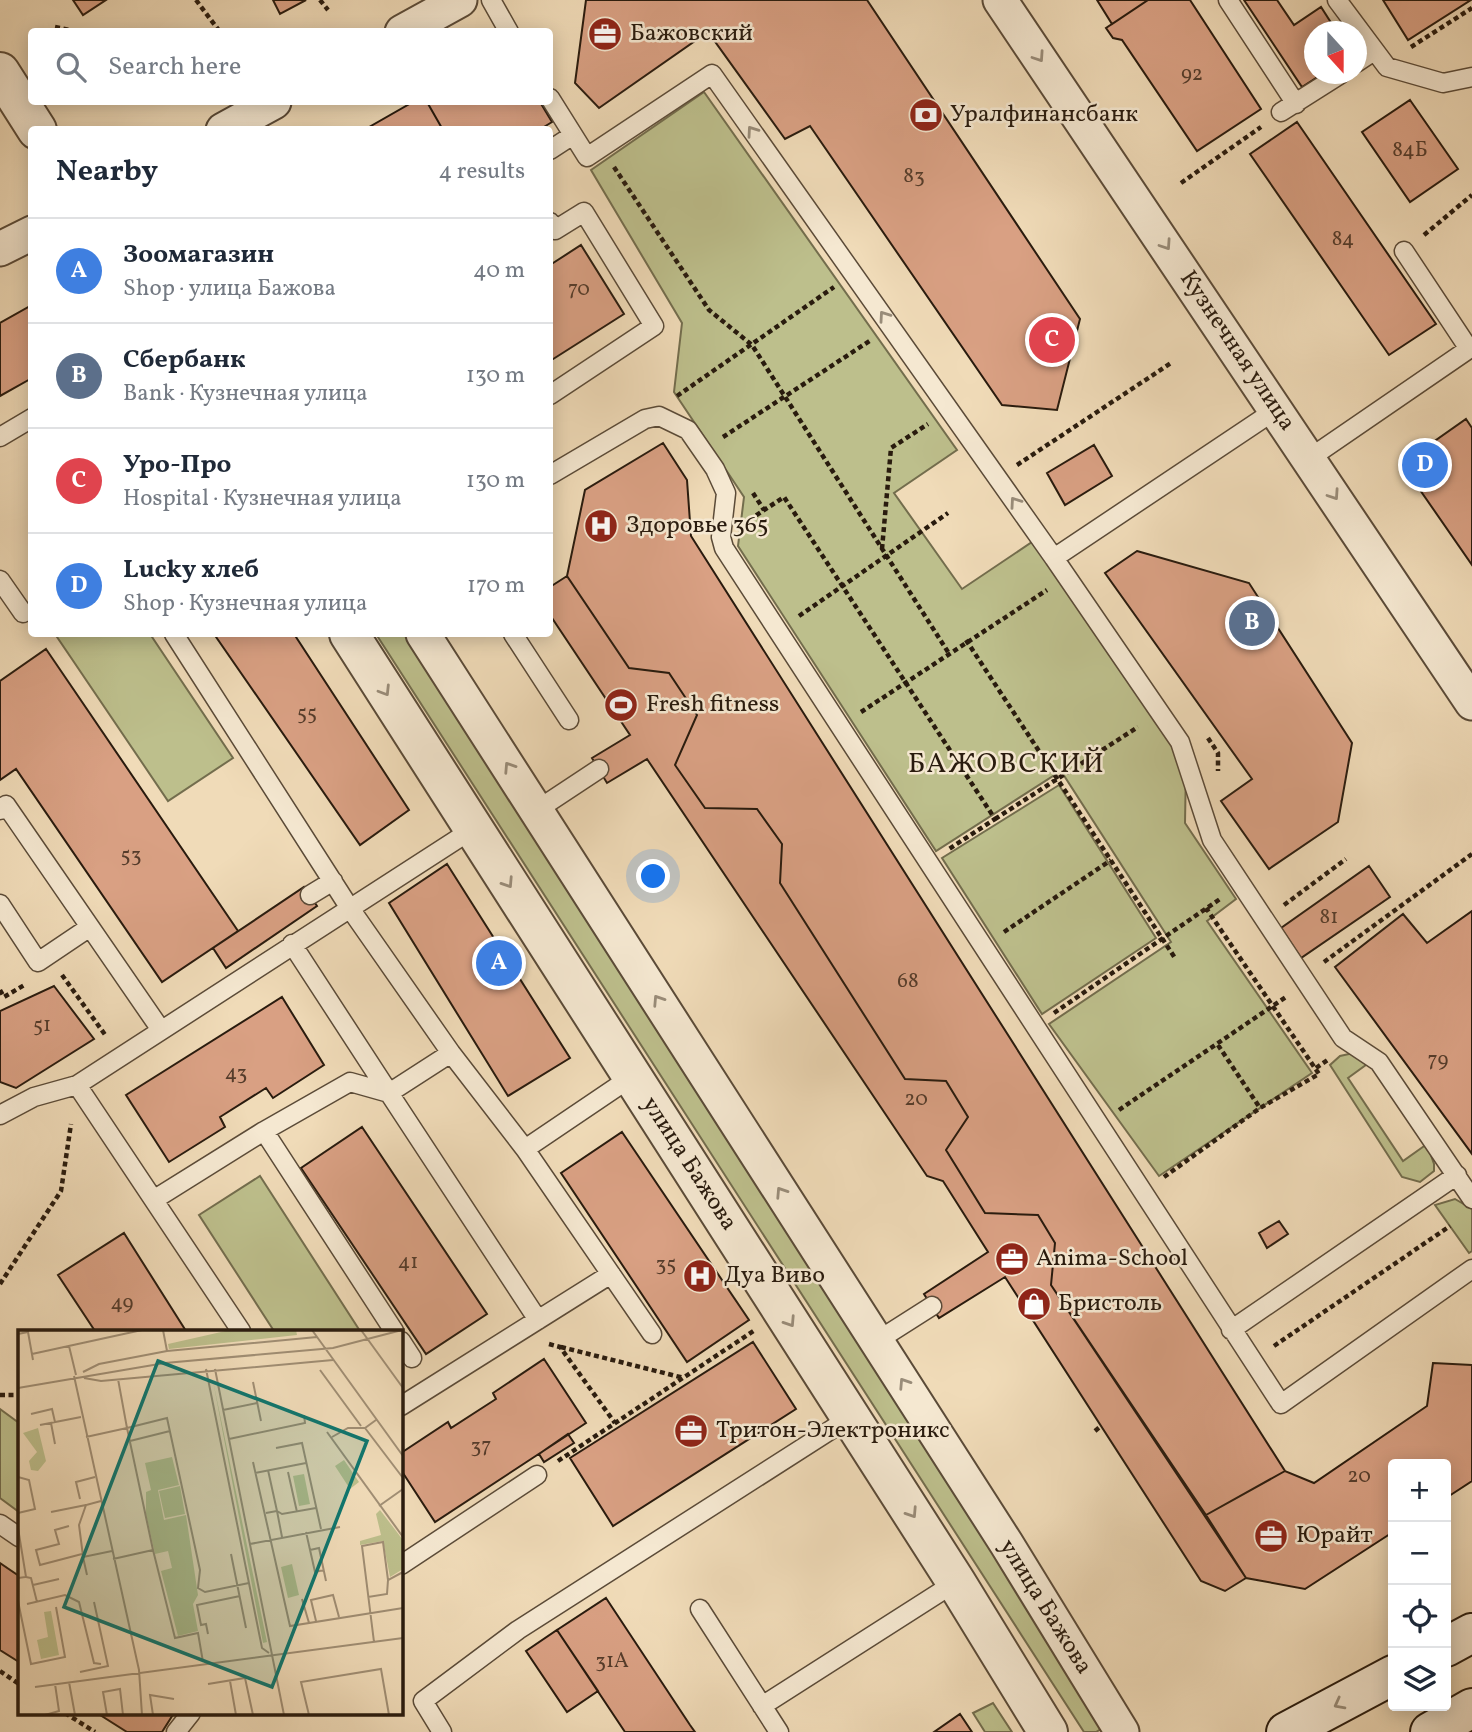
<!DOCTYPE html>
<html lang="en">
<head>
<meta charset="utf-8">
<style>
	:root { --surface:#fff; --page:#f2f2f3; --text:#1f2937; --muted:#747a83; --line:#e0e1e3; --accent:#111827 }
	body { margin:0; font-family:Vollkorn,serif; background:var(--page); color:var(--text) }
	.controls { position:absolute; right:21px; bottom:21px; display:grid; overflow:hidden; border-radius:7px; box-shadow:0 4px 18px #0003 }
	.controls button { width:63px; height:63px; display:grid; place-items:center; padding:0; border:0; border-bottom:2px solid var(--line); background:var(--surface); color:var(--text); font:35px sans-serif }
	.compass { position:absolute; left:1304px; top:21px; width:63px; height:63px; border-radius:50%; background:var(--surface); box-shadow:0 4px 18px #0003; rotate:159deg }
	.you { position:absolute; left:654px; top:877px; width:24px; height:24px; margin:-18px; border:5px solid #fff; border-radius:50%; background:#1a73e8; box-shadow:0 0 0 10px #1a73e833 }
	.badge { display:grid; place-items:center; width:46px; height:46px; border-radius:50%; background:var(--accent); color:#fff; font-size:23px; font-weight:700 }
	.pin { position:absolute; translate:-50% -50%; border:4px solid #fff; box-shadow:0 2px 7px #0006 }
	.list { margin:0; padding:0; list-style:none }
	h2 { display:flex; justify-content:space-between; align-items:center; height:91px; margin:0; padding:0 28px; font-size:30px }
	h2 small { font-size:23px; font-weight:400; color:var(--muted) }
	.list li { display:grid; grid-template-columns:46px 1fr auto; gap:21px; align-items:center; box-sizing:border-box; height:105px; padding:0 28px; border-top:2px solid var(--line) }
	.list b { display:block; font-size:26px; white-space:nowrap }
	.list p { margin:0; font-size:23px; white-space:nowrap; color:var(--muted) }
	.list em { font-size:23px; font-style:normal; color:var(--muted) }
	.icon { flex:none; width:38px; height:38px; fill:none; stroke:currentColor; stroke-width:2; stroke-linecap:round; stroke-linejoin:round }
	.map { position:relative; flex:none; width:1472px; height:1732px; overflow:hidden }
	.search { position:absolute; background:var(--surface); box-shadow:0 4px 18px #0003; left:28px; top:28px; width:525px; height:77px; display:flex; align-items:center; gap:18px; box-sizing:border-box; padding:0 24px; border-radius:7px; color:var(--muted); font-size:26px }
	.panel { position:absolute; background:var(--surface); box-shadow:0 4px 18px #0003; left:28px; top:126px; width:525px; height:511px; border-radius:7px }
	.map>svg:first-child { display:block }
	.green { fill:#bdbf8c; stroke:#736d4d; stroke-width:2 }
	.building { fill:#d9a083; stroke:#291b0e; stroke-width:2 }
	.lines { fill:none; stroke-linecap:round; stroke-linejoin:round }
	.service-casing { stroke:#5b4b38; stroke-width:21 }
	.minor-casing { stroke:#5b4b38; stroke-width:37 }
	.tertiary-casing { stroke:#5b4b38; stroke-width:42 }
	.secondary-casing { stroke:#291b0e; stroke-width:42 }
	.path { stroke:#291b0e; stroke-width:4.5; stroke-dasharray:5 3.5; stroke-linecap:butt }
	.service { stroke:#f5e8d1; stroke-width:18 }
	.minor { stroke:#f5e8d1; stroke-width:33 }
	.tertiary { stroke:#f5e8d1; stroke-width:38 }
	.secondary { stroke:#f5e8d1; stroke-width:38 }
	.oneway { stroke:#998c79 }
	.labels { text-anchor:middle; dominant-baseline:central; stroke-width:5; stroke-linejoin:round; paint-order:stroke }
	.number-label { font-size:21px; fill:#553c2b }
	.poi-label { font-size:24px; fill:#291b0e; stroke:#f5e8d1; text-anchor:start }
	.street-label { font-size:24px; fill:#291b0e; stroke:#f5e8d1 }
	.quarter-label { font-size:28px; letter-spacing:2px; fill:#291b0e; stroke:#f5e8d1 }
	.inset-road { fill:none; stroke:#a08e74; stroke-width:2 }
	.view { fill:#0f766e; fill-opacity:0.15; stroke:#0f766e; stroke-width:3.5 }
	.inset-edge { fill:none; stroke:#291b0e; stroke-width:3.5 }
</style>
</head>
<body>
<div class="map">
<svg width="1472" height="1732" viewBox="0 0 1472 1732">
	<rect width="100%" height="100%" fill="#f0dbb8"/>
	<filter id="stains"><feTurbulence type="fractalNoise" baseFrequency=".00286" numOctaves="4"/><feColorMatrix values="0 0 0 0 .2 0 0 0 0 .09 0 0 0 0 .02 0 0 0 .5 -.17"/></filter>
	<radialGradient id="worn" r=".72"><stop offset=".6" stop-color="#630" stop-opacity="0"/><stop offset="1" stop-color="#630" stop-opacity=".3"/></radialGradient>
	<path class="green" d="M704,92L957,450L894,493L962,589L1035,540L1186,766L1185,823L1236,899L1207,921L1312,1073L1159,1176L1049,1024L1171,942L1061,771L936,851L738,546L744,497L674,392L682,323L591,170Z
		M55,634H150L233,758L168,801Z
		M376,634H405L1106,1726L1096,1732H1084Z
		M1059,785L1156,938L1042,1014L942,858Z
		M1349,1054H1359L1370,1062L1348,1078L1403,1161L1427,1144L1434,1164V1171L1420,1182L1402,1177L1330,1065L1340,1056Z
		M260,1176L360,1331H274L199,1215Z
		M1455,1199L1472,1209V1251L1469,1253L1435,1205Z
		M0,1409L19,1423V1512L0,1498Z
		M993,1703L1012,1732H985L973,1713Z"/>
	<path class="building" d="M73,0H106L83,15Z
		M273,0H306L280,14Z
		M586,0H867L1080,319L1057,410L1002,405L810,126L785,139L708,32L599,108L575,83Z
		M1097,0H1148L1112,24Z
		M1148,0H1190L1261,109L1197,151L1122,40L1113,38L1106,28Z
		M1244,0H1277L1294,25L1321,7L1337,32H1314V74H1322L1302,87Z
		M1383,0H1471L1408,40Z
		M1410,100L1458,169L1410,202L1362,132Z
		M413,102H427L443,130H364Z
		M427,102H540L552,122L539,130H443Z
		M1297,122L1436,324L1389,355L1250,154Z
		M581,245L624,314L550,361V265Z
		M32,305V378L0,396V323Z
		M1466,419L1472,428V565L1402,464Z
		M663,443L687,480L691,536L1285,1471L1206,1515L1051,1285L1055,1243L1038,1215L985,1213L946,1150L968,1117L946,1081L905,1079L780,883L782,844L757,809L705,808L675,765L697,715L669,673L629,668L567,576L585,490Z
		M1094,445L1112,476L1065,505L1047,473Z
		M1137,551L1249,583L1352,743L1338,822L1269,869L1221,801L1252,779L1105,573Z
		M567,576L629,668L669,673L697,715L675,765L705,808L757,809L782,844L780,883L905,1079L946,1081L968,1117L946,1150L985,1213L1038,1215L1055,1243L1051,1285L1246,1578L1225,1591L1201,1581L1005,1277L939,1318L924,1294L988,1252L943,1181L927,1176L647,759L607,783L592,758L630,735L550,615V587Z
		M214,634H294L409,810L360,845Z
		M46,649L238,931L162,982L16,769L0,780V681Z
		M447,864L570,1058L508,1096L389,903Z
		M1369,866L1390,897L1301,958L1281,928Z
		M304,887L317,906L226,968L213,948Z
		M1472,911V1154L1335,967L1403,914L1427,943Z
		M54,986L94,1039L16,1088L0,1082V1011Z
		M282,997L324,1065L273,1098L266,1088L220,1117L225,1127L169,1162L126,1095Z
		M362,1127L487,1314L426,1354L301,1168Z
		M622,1132L749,1320L687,1362L561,1173Z
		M1279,1221L1288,1234L1267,1248L1259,1233Z
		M124,1233L186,1331H95L58,1275Z
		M753,1342L796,1409L613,1526L570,1458Z
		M544,1359L586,1423L435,1522L401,1470V1453L448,1422L451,1428L496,1399L493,1393Z
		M1433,1363L1472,1365V1481L1446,1498V1464H1393V1532L1305,1589L1246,1578L1206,1515L1285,1471L1314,1483L1427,1406Z
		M568,1434L574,1443L544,1462L539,1454Z
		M0,1563L19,1576V1662L0,1650Z
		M606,1598L690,1725L695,1732H625L557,1630Z
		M557,1630L598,1691L567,1712L526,1651Z
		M97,1713H174L162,1732H127Z
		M960,1714L972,1732H934Z"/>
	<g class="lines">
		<g class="service-casing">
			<path id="service" d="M491,0L509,32
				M1228,0L1296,104
				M1337,0L1387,67L1443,83L1472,77
				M1356,63L1374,51
				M550,98L587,157L712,74L1054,558
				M1281,112L1341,74
				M550,150L573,135
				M550,222L555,230L584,212L654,326L550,395
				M1277,409L1054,558L1180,742L1212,840L1343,1038L1379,1062L1472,1199
				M0,437L32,418
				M1310,458L1469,349L1404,251
				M550,475L645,419L659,416L688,430L715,469L726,493L721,537L724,548L1281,1404L1472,1269
				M0,580L23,613
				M174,634L349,907L451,1053L525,1149L652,1334
				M513,634L569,720
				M0,810L6,805L161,1030
				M537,810L599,769
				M310,895L333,881
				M0,904L38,962L90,927
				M451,1053L389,1093L538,1320
				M77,1085L241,1331
				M0,1115L34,1097L77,1085L473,829
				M264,1131L394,1331
				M525,1149L633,1076
				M155,1199L264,1131L350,1082L389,1093L292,944
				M1231,1330L1457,1175
				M401,1341L412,1358
				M877,1341L932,1306
				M401,1406L611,1274
				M0,1524L19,1537
				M401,1565L537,1475
				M700,1609L779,1732
				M762,1706L956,1582
				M176,1732L191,1713
				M442,1732L423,1701L518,1630L851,1417"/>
		</g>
		<g class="minor-casing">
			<path id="minor" d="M1000,0L1472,703
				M402,32L460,0
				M223,130L274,102
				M0,249L32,233
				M423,634L1006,1543L1122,1732"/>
		</g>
		<g class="tertiary-casing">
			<path id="tertiary" d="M0,72L37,130
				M349,634L956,1582L1048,1732"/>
		</g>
		<g class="secondary-casing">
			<path id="secondary" d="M1446,1647L1472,1633
				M1286,1732L1393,1675
				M1430,1732L1472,1708"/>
		</g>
		<path class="path" d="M196,0L220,32
			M320,0L328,10
			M55,27L80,32
			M1411,47L1472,8
			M614,167L709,310L752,345L948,652
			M1181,183L1261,127
			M1424,235L1472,195
			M677,396L834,287
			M723,437L871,340
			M1017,465L1171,363
			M753,493L764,510
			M749,520L784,497L995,819L949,849
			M882,549L891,448L928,424
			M799,616L948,513
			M966,640L1175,958
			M861,712L1047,590
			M1208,738L1218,753V771
			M995,819L1138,727
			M1284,905L1346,859
			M1004,932L1111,860
			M1324,962L1472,854
			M62,975L106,1036
			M0,990L4,997L26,984
			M1054,1013L1220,899
			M1218,1045L1260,1108
			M1316,1068L1329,1059
			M1119,1110L1286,997
			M1164,1177L1260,1108L1319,1074L1206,908
			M0,1284L61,1191L71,1124
			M549,1344L560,1347L615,1423
			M1274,1346L1450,1226
			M561,1347L684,1378
			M0,1395H19
			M1095,1431L1101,1426
			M558,1461L755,1330
			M0,1671L19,1684
			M65,1713L95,1732"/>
		<use href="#service" class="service"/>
		<use href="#minor" class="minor"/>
		<use href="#tertiary" class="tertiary"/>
		<use href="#secondary" class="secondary"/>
	</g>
	<defs><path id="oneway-chevron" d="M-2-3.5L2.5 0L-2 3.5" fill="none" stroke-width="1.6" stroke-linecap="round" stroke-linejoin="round" transform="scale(1.75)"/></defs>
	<g class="oneway">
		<use href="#oneway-chevron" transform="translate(1039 57) rotate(56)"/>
		<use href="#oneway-chevron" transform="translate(752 131) rotate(-125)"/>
		<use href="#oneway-chevron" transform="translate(1166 245) rotate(56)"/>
		<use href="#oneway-chevron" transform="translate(884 316) rotate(-125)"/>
		<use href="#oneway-chevron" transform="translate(1334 495) rotate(56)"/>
		<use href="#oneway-chevron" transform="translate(1015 502) rotate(-125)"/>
		<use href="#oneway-chevron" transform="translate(385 691) rotate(58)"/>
		<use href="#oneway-chevron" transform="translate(509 767) rotate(-123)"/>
		<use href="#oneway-chevron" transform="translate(508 883) rotate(57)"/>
		<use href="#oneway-chevron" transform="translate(658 1000) rotate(-123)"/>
		<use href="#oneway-chevron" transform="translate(781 1192) rotate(-123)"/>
		<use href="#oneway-chevron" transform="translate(790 1322) rotate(57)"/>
		<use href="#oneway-chevron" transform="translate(904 1383) rotate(-123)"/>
		<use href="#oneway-chevron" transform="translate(912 1513) rotate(57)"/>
		<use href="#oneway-chevron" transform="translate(1339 1704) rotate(152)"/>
	</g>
	<defs>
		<g id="office-disc" transform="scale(1.75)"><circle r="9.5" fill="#8f2418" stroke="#f5e8d1"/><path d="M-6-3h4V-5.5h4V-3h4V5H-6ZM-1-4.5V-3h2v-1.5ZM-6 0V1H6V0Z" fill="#fff"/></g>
		<g id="bank-disc" transform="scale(1.75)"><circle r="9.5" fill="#8f2418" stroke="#f5e8d1"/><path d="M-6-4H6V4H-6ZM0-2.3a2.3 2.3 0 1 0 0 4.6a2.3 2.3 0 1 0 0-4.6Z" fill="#fff"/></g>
		<g id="hospital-disc" transform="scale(1.75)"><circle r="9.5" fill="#8f2418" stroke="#f5e8d1"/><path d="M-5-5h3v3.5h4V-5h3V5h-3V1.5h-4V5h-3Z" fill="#fff"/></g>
		<g id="stadium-disc" transform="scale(1.75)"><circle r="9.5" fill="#8f2418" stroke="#f5e8d1"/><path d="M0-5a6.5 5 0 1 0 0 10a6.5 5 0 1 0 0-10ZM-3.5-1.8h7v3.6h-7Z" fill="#fff"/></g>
		<g id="shop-disc" transform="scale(1.75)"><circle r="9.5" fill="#8f2418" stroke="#f5e8d1"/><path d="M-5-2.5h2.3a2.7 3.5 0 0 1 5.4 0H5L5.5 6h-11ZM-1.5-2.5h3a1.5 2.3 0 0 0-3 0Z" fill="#fff"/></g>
	</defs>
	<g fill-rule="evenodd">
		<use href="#office-disc" x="605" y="34"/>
		<use href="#bank-disc" x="926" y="115"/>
		<use href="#hospital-disc" x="601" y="526"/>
		<use href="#stadium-disc" x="621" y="705"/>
		<use href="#office-disc" x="1012" y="1259"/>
		<use href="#hospital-disc" x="700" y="1276"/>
		<use href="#shop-disc" x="1034" y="1304"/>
		<use href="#office-disc" x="691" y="1431"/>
		<use href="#office-disc" x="1271" y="1536"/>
	</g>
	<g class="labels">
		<g class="number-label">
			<text x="1192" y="74">92</text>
			<text x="1410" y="150">84Б</text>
			<text x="914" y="176">83</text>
			<text x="1343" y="239">84</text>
			<text x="579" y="289">70</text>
			<text x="307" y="713">55</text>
			<text x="131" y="855">53</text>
			<text x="1329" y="917">81</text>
			<text x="908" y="981">68</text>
			<text x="42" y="1025">51</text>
			<text x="1438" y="1060">79</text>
			<text x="236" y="1073">43</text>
			<text x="916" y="1099">20</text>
			<text x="408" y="1262">41</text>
			<text x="666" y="1264">35</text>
			<text x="122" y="1303">49</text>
			<text x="481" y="1446">37</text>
			<text x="1359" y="1476">20</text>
			<text x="612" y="1661">31А</text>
		</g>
		<g class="poi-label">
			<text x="630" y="34">Бажовский</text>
			<text x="950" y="115">Уралфинансбанк</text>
			<text x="626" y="526">Здоровье 365</text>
			<text x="646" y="705">Fresh fitness</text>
			<text x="1036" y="1259">Anima-School</text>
			<text x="724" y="1276">Дуа Виво</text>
			<text x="1058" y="1304">Бристоль</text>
			<text x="716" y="1431">Тритон-Электроникс</text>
			<text x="1296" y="1536">Юрайт</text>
		</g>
		<g class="street-label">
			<text transform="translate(1237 351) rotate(56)">Кузнечная улица</text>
			<text transform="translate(689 1164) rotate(57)">улица Бажова</text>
			<text transform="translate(1045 1607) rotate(58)">улица Бажова</text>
		</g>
		<g class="quarter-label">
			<text x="1007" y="764">БАЖОВСКИЙ</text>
		</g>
	</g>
	<g transform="translate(18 1330)">
		<rect width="385" height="385" fill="#f0dbb8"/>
		<path d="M212,0H278L279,5L151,19L150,14ZM195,51L249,312L245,313ZM20,98L28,131L20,141L13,140L11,131L19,122L5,103ZM154,127L161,155L140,160L146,190L168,185L180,265L175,274L180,301L160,306L143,241L154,238L150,221L137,224L128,184V162L133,160L127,133ZM326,130L341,152L332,159L317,136ZM286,144L292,174L281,176L275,146ZM162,156L167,184L147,188L141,161ZM362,180L385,210V239L372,247L365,211L342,215V211L363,205L358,184ZM274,234L281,265L270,268L263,237ZM33,281L41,325L23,329L19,310L30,307L26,282Z" fill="#bdbf8c"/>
		<path class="inset-road" d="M145,0L149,21M294,0L385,126M343,0L385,58M0,4L10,2L15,30M51,16L58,45M14,24L124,0M188,39L244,318L251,323M197,39L266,385M302,40L343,96M65,42L81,34L149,21L299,7M56,46L121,340L124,385M66,48L83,51L315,30M235,52L243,91M0,58L147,33L315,18L384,0M205,80L239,73M13,84L34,79L37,92M33,93L37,114M22,95L63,87M347,98L385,148M309,102L385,207M68,107L109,98L100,49M314,107L330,98H347L358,90M211,109L287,93L286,85M112,111L152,101M258,118L284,113L303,199M235,132L272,296L385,278M270,142L279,182M237,143L288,133M0,147L11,150L17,179L0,183M62,169L58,152L77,147M361,176L385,159M33,182L68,175M248,183L259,181L250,140M51,196L37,200L41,214L18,220L22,235L64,224M0,198L8,247L0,248M288,202L297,242L306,240M264,207L259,181L264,184L298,178M232,214L322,197M135,220L157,308L180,303L185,332M292,220L301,218L308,251M213,224L228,298M65,226L61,195L68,175L83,171M95,229L135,220L109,98L149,88L182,240L180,258L187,262L231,253M69,245L65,227L94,221M8,247L13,248L19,272M15,255L41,249M350,267L369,264L370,250L385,242M284,269L291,293M0,271L13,334L47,327L38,277M9,274L47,265L61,272L76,333L83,334M298,291L293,270L315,265L321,287M190,304L188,294L183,295L179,275L222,266M356,312L344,216L365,212L370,250M62,342L90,336L76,272M212,351L218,385M51,352L57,385M190,354L227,348L235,385M17,357L385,308M27,385L41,381L37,354M89,385L85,362L102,359L105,385M135,385L132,365L156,369M291,385L283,352L363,339L371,385"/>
		<path class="view" d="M140,31L349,111L254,357L46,277Z"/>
		<rect width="385" height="385" class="inset-edge"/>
	</g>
	<rect width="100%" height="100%" filter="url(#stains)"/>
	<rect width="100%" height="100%" fill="url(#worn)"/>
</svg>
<div class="controls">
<button>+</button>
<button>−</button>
<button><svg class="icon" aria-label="locate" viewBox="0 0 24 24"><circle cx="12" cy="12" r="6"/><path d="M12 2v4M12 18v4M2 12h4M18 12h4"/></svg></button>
<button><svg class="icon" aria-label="layers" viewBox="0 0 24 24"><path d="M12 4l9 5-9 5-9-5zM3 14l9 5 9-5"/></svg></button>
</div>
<svg class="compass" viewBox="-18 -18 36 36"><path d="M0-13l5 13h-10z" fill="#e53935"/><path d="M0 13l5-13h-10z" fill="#747a83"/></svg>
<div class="you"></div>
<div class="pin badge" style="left:499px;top:963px;background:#3f7fe0">A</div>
<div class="pin badge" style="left:1252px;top:623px;background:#5c6f8a">B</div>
<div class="pin badge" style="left:1052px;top:340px;background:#e0444e">C</div>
<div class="pin badge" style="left:1425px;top:465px;background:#3f7fe0">D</div>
<div class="search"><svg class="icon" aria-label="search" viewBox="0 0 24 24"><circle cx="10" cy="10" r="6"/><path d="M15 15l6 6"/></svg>Search here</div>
<section class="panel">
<h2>Nearby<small>4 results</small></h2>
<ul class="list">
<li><span class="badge" style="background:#3f7fe0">A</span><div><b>Зоомагазин</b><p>Shop · улица Бажова</p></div><em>40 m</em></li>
<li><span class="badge" style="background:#5c6f8a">B</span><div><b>Сбербанк</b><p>Bank · Кузнечная улица</p></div><em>130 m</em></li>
<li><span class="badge" style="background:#e0444e">C</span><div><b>Уро-Про</b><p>Hospital · Кузнечная улица</p></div><em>130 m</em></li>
<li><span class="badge" style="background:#3f7fe0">D</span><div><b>Lucky хлеб</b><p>Shop · Кузнечная улица</p></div><em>170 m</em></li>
</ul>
</section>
</div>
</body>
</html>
